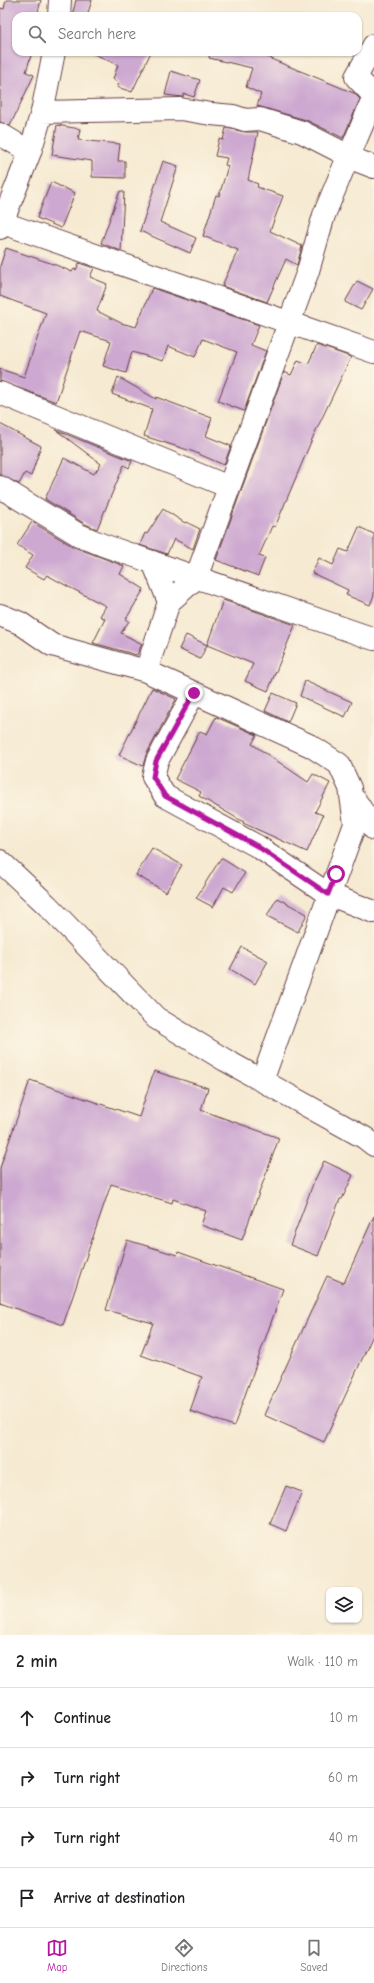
<!DOCTYPE html>
<html lang="en">
<head>
<meta charset="utf-8">
<style>
	:root { --surface:#fff; --page:#f6f6f6; --text:#202124; --muted:#757577; --line:#e0e0e0; --accent:#b5179e }
	body { margin:0; font-family:"Comic Neue",sans-serif; background:var(--page); color:var(--text) }
	.controls { position:absolute; right:12px; bottom:12px; display:grid; overflow:hidden; border-radius:8px; box-shadow:0 1px 3px #0004 }
	.controls button { width:36px; height:36px; display:grid; place-items:center; padding:0; border:0; border-bottom:1px solid var(--line); background:var(--surface); color:var(--text); font:20px sans-serif }
	.stop { position:absolute; width:12px; height:12px; margin:-9px; border:3px solid #b5179e; border-radius:50%; background:#fff }
	.stop.end { background:#b5179e; border-color:#fff; box-shadow:0 1px 4px #0008 }
	.list { margin:0; padding:0; list-style:none }
	h2 { display:flex; justify-content:space-between; align-items:center; height:52px; margin:0; padding:0 16px; font-size:17px }
	h2 small { font-size:13px; font-weight:400; color:var(--muted) }
	.list li { display:grid; grid-template-columns:26px 1fr auto; gap:12px; align-items:center; box-sizing:border-box; height:60px; padding:0 16px; border-top:1px solid var(--line) }
	.list b { display:block; font-size:15px; white-space:nowrap }
	.list em { font-size:13px; font-style:normal; color:var(--muted) }
	.icon { flex:none; width:22px; height:22px; fill:none; stroke:currentColor; stroke-width:2; stroke-linecap:round; stroke-linejoin:round }
	.map { position:relative; flex:none; width:374px; height:1635px; overflow:hidden }
	.search { position:absolute; background:var(--surface); box-shadow:0 1px 3px #0004; left:12px; right:12px; top:12px; height:44px; display:flex; align-items:center; gap:10px; box-sizing:border-box; padding:0 14px; border-radius:12px; color:var(--muted); font-size:15px }
	.sheet { height:292px; background:var(--surface) }
	nav { display:flex; justify-content:space-around; align-items:center; box-sizing:border-box; height:56px; border-top:1px solid var(--line); background:var(--surface); font-size:11px; color:var(--muted) }
	nav a { display:grid; justify-items:center; gap:2px }
	nav .on { color:var(--accent) }
	.map>svg:first-child { display:block }
	.building { fill:#cda9d1 }
	.lines { fill:none; stroke-linecap:round; stroke-linejoin:round }
	.minor-casing { stroke:#643d44; stroke-width:24 }
	.minor { stroke:#fff; stroke-width:22 }
	.route { stroke:#b5179e; stroke-width:5 }
</style>
</head>
<body>
<div class="map">
<svg width="374" height="1635" viewBox="0 0 374 1635">
	<rect width="100%" height="100%" fill="#fcf5e5"/>
	<filter id="ink" filterUnits="userSpaceOnUse"><feTurbulence type="fractalNoise" baseFrequency=".025" numOctaves="2"/><feDisplacementMap in="SourceGraphic" scale="8" xChannelSelector="R" yChannelSelector="G"/><feConvolveMatrix kernelMatrix="1 2 1 2 8 2 1 2 1" color-interpolation-filters="sRGB"/></filter>
	<filter id="wash" filterUnits="userSpaceOnUse"><feTurbulence type="fractalNoise" baseFrequency=".012" numOctaves="4" result="noise"/><feDisplacementMap in="SourceGraphic" scale="16" xChannelSelector="R" yChannelSelector="G"/><feGaussianBlur stdDeviation="0.9" result="paint"/><feColorMatrix in="noise" values="0 0 0 0 0 0 0 0 0 0 0 0 0 0 0 0 0 1.4 0 .05"/><feComposite in="paint" operator="in"/></filter>
	<g filter="url(#wash)">
		<rect width="100%" height="100%" fill="#f6ead2"/>
		<g id="blocks">
			<path class="building" d="M6,0H41L37,16H16V52H32L26,72L34,75L10,126L0,122V8L4,9Z
				M76,0H92L87,16H72Z
				M90,52H151L132,92L117,87L119,84L113,79L118,65Z
				M210,52H252L271,58V59L354,93L360,99L343,138L306,120L257,106L261,94L246,87L252,68L209,58Z
				M171,71L200,80L194,97L184,94L183,97L165,95Z
				M57,125L80,129L78,140L120,144L118,161H125V178L92,177V161L52,155Z
				M226,128L246,132H258L248,180L258,184L257,187L283,196L270,231L302,246L297,265L286,259L267,302L222,286L238,250L203,236L216,195L219,196L228,166L225,165L227,158L215,156L219,139L223,140Z
				M163,161L178,166L160,222L196,238L190,253L140,231Z
				M51,182L75,193L61,228L37,218Z
				M120,191L124,192L121,251L101,243Z
				M6,248L56,265L72,272L74,269L76,270L79,263L94,268L90,277L107,284L97,311L121,323L136,327L152,288L259,325L251,345L266,351L244,411L218,401L237,352L203,339L195,357L168,346L163,361L132,352L126,373L103,366L111,341L80,331L56,402L0,381V369L24,377L46,313L0,296V266Z
				M357,281L373,289L361,310L345,302Z
				M317,345L351,357L313,437L275,527L272,526L259,556L265,558L258,576L216,560L284,372L291,375L298,360L308,364Z
				M118,377L156,399V397L212,418L206,436L231,446L224,465L194,452L144,436L152,409L112,394Z
				M0,424L41,446L31,476L25,473L19,484L0,475Z
				M56,430L132,461L129,468L124,465L97,529L85,524L45,499L64,458L94,474L101,464Z
				M163,509L185,523L186,522L200,529L193,549L174,539L167,554L140,545L145,533L147,534Z
				M32,522L74,547L124,566L120,574L144,589L126,619L129,621L121,633L142,644L137,655L93,643L105,619L100,616L106,606L67,586L47,575L44,579L25,568L33,555L17,545Z
				M359,527L374,534V595L370,605L346,595L348,590L312,573L319,558L333,565L340,549L348,552Z
				M223,600L295,625L268,691L245,681L253,664L207,645Z
				M186,635L207,645L200,659L179,649Z
				M305,681L352,702L345,717L300,696Z
				M152,688L176,699L146,755L143,766L119,755Z
				M273,693L296,703L288,722L265,711Z
				M216,717L257,735L252,744L308,782L313,774L330,783L315,812L323,815L307,852L243,823L244,822L240,820L199,796L201,792L175,779L200,731L207,734Z
				M152,848L182,865L166,892L136,875Z
				M221,858L245,873L233,892L224,887L213,907L196,898Z
				M277,898L307,914L298,932L267,916Z
				M242,947L268,961L255,984L230,969Z
				M154,1071L208,1088L201,1110L279,1138L242,1240L201,1225L206,1211L173,1199L172,1203L111,1184L63,1325L0,1303V1168L30,1080L139,1117Z
				M324,1161L353,1175L342,1199H340L318,1256L290,1245L313,1184Z
				M374,1216V1333L324,1442L264,1415L327,1276L344,1283Z
				M127,1240L177,1255L178,1252L283,1289L234,1426L190,1411L202,1377L141,1355L153,1323L106,1310Z
				M286,1486L302,1492L286,1531L270,1524Z"/>
		</g>
	</g>
	<g filter="url(#ink)">
		<use href="#blocks" fill-opacity="0" stroke="#643d44" stroke-width="1"/>
		<g class="lines">
			<g class="minor-casing">
				<path id="minor" d="M59,16L60,0
					M374,45L356,77L374,96
					M42,112L180,109L211,114L233,116L245,120L260,119L302,132L349,156L374,97
					M0,134L30,152
					M3,223L374,352
					M0,228L30,152L42,112L54,52
					M0,393L229,487
					M0,487L79,535L103,545L374,639
					M169,602L196,578L308,271L324,215L348,157L374,167
					M0,615L20,623L52,645L146,671L169,602L153,562
					M146,671L311,746L339,764L350,788L355,824L262,1081
					M194,693L157,761L153,777L165,796L257,846L328,894L374,912
					M355,800L374,829
					M0,861L47,905L156,1018L225,1060L365,1138L374,1145"/>
			</g>
			<use href="#minor" class="minor"/>
		</g>
	</g>
	<g class="lines" filter="url(#ink)">
		<path class="route" d="M194,693L156,761L153,777L165,796L257,846L328,894L336,874"/>
	</g>
</svg>
<div class="controls">
<button><svg class="icon" aria-label="layers" viewBox="0 0 24 24"><path d="M12 4l9 5-9 5-9-5zM3 14l9 5 9-5"/></svg></button>
</div>
<div class="stop" style="left:336px;top:874px"></div>
<div class="stop end" style="left:194px;top:693px"></div>
<div class="search"><svg class="icon" aria-label="search" viewBox="0 0 24 24"><circle cx="10" cy="10" r="6"/><path d="M15 15l6 6"/></svg>Search here</div>
</div>
<section class="sheet">
<h2>2 min<small>Walk · 110 m</small></h2>
<ul class="list">
<li><svg class="icon" aria-label="ahead" viewBox="0 0 24 24"><path d="M12 20V5M6 11l6-6 6 6"/></svg><div><b>Continue</b></div><em>10 m</em></li>
<li><svg class="icon" aria-label="right" viewBox="0 0 24 24"><path d="M7 20v-9h11M14 6l5 5-5 5"/></svg><div><b>Turn right</b></div><em>60 m</em></li>
<li><svg class="icon" aria-label="right" viewBox="0 0 24 24"><path d="M7 20v-9h11M14 6l5 5-5 5"/></svg><div><b>Turn right</b></div><em>40 m</em></li>
<li><svg class="icon" aria-label="arrive" viewBox="0 0 24 24"><path d="M6 21V4h12l-3 4 3 4H6"/></svg><div><b>Arrive at destination</b></div></li>
</ul>
</section>
<nav>
<a class="on"><svg class="icon" aria-label="map" viewBox="0 0 24 24"><path d="M3 6l6-2 6 2 6-2v14l-6 2-6-2-6 2zM9 4v14M15 6v14"/></svg>Map</a>
<a><svg class="icon" aria-label="directions" viewBox="0 0 24 24"><path d="M12 3l9 9-9 9-9-9zM9 14v-3h6M13 9l2 2-2 2"/></svg>Directions</a>
<a><svg class="icon" aria-label="saved" viewBox="0 0 24 24"><path d="M7 4h10v16l-5-4-5 4z"/></svg>Saved</a>
</nav>
</body>
</html>
